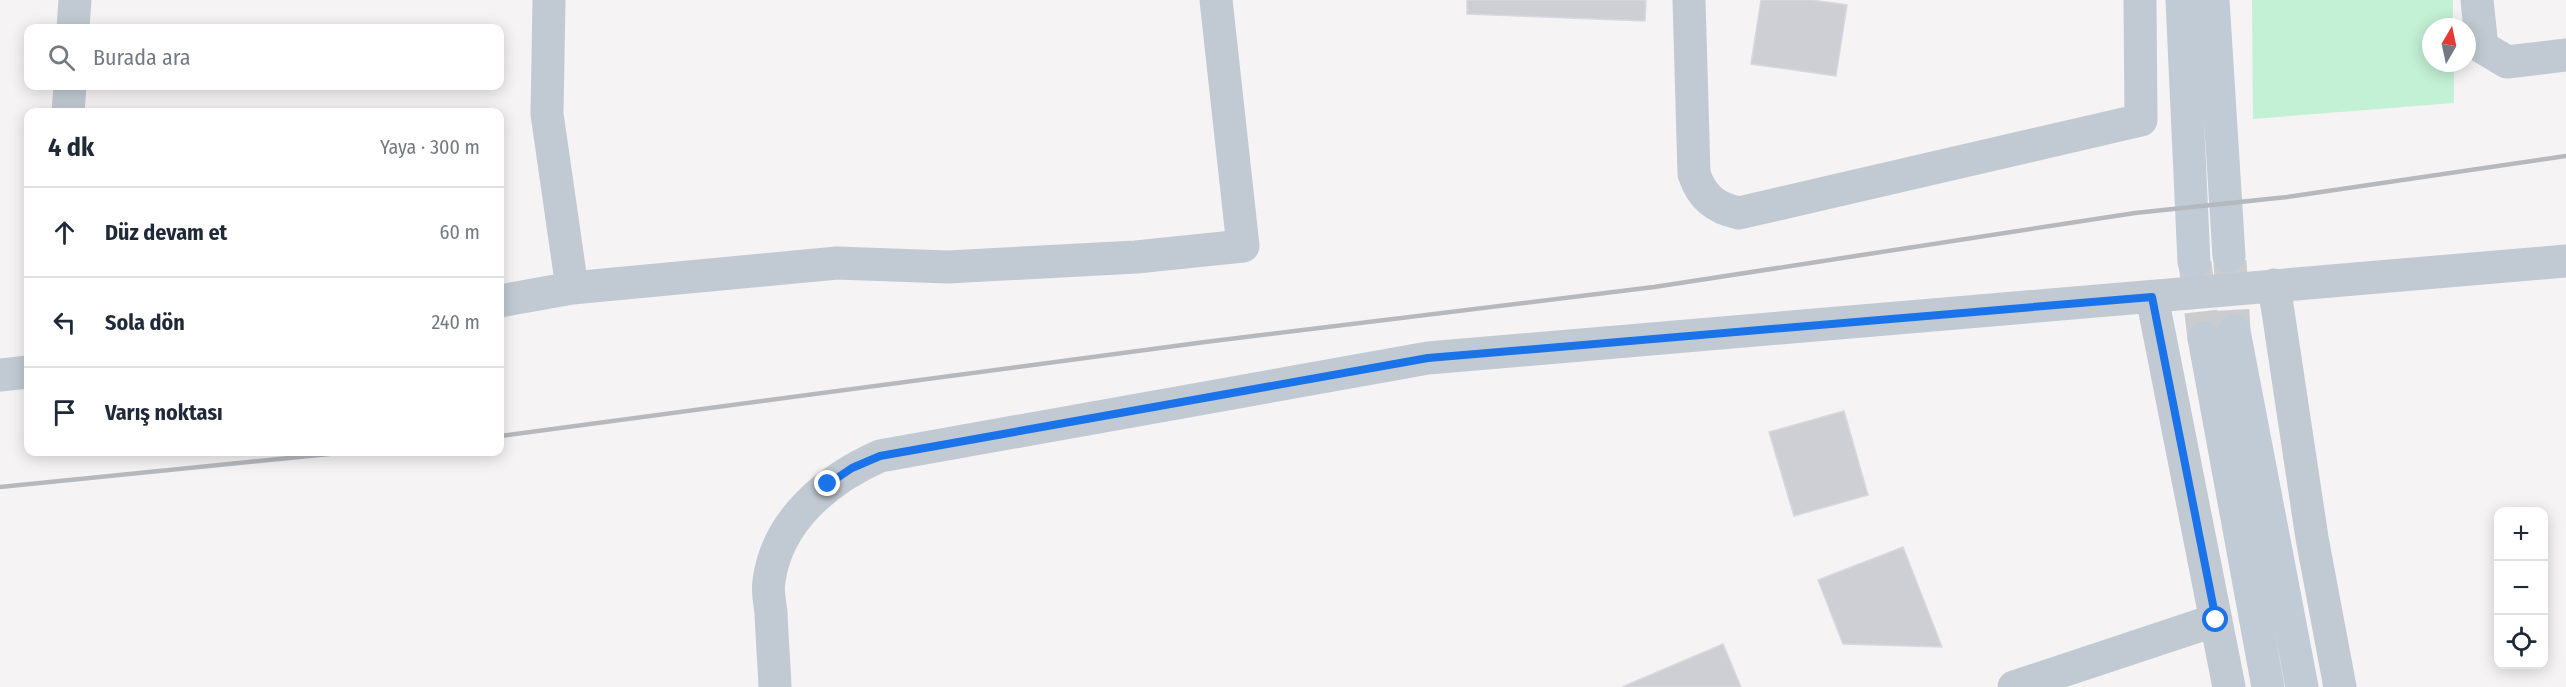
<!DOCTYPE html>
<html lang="tr">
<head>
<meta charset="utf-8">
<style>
	:root { --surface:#fff; --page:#f6f6f7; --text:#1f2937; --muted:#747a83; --line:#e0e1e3 }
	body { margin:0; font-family:"Fira Sans Condensed",sans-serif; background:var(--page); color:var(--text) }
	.controls { position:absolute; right:18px; bottom:18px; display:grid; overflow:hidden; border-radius:12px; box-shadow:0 3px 15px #0003 }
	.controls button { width:54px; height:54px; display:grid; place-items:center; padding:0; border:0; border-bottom:2px solid var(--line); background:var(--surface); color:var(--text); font:30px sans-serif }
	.compass { position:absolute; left:2422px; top:18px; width:54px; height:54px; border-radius:50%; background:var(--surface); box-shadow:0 3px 15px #0003; rotate:9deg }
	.stop { position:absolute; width:18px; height:18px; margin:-14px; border:4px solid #1a73e8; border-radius:50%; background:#fff }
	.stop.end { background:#1a73e8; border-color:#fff; box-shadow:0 2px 6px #0008 }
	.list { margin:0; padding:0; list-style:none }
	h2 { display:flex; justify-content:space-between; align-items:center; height:78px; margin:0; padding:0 24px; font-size:26px }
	h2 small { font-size:20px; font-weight:400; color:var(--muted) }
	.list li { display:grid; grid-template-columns:39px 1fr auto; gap:18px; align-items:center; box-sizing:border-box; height:90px; padding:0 24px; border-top:2px solid var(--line) }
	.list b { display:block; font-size:22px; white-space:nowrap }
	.list em { font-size:20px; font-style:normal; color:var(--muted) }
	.icon { flex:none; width:33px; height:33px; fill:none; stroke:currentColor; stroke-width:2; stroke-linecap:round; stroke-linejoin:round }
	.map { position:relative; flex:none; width:2566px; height:687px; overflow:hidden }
	.search { position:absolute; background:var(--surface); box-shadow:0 3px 15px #0003; left:24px; top:24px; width:480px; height:66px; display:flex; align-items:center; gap:15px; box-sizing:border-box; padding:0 21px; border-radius:12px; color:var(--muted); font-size:22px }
	.panel { position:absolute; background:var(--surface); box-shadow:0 3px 15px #0003; left:24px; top:108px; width:480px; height:348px; border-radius:12px }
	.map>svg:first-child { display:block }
	.green { fill:#c3f1d5 }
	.building { fill:#cdcfd5; stroke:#d7d9de; stroke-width:1.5 }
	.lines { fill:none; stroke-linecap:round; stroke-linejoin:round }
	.secondary-tunnel { stroke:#caccce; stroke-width:33; stroke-dasharray:33 16; stroke-linecap:butt }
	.minor { stroke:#c1cad2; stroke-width:33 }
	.secondary { stroke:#c1cbd6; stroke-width:33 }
	.rail { stroke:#b5b8bd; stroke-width:4.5 }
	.route { stroke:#1a73e8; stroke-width:8 }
</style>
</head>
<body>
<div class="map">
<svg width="2566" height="687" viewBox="0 0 2566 687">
	<rect width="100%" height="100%" fill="#f5f3f3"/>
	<path class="green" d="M2252,0H2453V27H2431V63H2454V103L2253,119Z"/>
	<path class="building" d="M1467,0H1646L1645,21L1467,14Z
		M1761,0H1812L1847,5L1836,76L1751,64Z
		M1844,411L1868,495L1794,516L1769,432Z
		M1903,547L1942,647L1843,644L1818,580Z
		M1723,644L1741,687H1622Z"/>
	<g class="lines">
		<path class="secondary-tunnel" d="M2230,261L2234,331
			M2195,263L2204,338"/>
		<path class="minor" d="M549,0L547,114L572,288
			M1689,0L1694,174C1702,197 1715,208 1739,213L2141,120L2140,0
			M2477,0L2482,47L2507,62L2566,55
			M73,28L75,0
			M68,112L70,86
			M2274,285L2312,538L2340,687
			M2152,297L2229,687
			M500,301L572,288L837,263L948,267L1136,257L1243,246L1216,0
			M0,375L28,372
			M775,687C774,662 772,638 771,613C770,603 767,591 769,581C777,520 828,479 880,456L1428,358L2566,261
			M2014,687L2216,620"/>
		<path class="secondary" d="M2182,0L2194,262
			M2213,0L2229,256
			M2234,331L2302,687
			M2204,338L2268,687"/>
		<path class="rail" d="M500,436L1205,342L1654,287L2135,213L2287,197L2566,156
			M0,487L349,452"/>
	</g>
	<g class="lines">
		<path class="route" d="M828,484L852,468L880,456L1428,358L2152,297L2216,620"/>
	</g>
</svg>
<div class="controls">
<button>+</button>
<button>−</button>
<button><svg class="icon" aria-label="locate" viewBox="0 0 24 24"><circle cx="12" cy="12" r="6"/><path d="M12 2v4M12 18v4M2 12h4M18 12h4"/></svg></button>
</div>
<svg class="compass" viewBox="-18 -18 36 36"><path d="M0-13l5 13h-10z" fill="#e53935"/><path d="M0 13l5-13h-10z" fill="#747a83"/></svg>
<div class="stop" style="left:2216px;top:620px"></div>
<div class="stop end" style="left:828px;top:484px"></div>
<div class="search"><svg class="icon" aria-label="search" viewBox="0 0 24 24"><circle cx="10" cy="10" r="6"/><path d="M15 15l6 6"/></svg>Burada ara</div>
<section class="panel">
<h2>4 dk<small>Yaya · 300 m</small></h2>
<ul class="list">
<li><svg class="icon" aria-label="ahead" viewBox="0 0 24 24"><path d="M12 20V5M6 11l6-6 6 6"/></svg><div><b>Düz devam et</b></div><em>60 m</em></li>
<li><svg class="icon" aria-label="left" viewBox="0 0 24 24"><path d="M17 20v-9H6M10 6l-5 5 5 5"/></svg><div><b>Sola dön</b></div><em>240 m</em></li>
<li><svg class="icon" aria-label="arrive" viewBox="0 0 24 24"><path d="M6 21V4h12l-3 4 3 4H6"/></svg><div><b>Varış noktası</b></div></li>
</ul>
</section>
</div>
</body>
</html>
